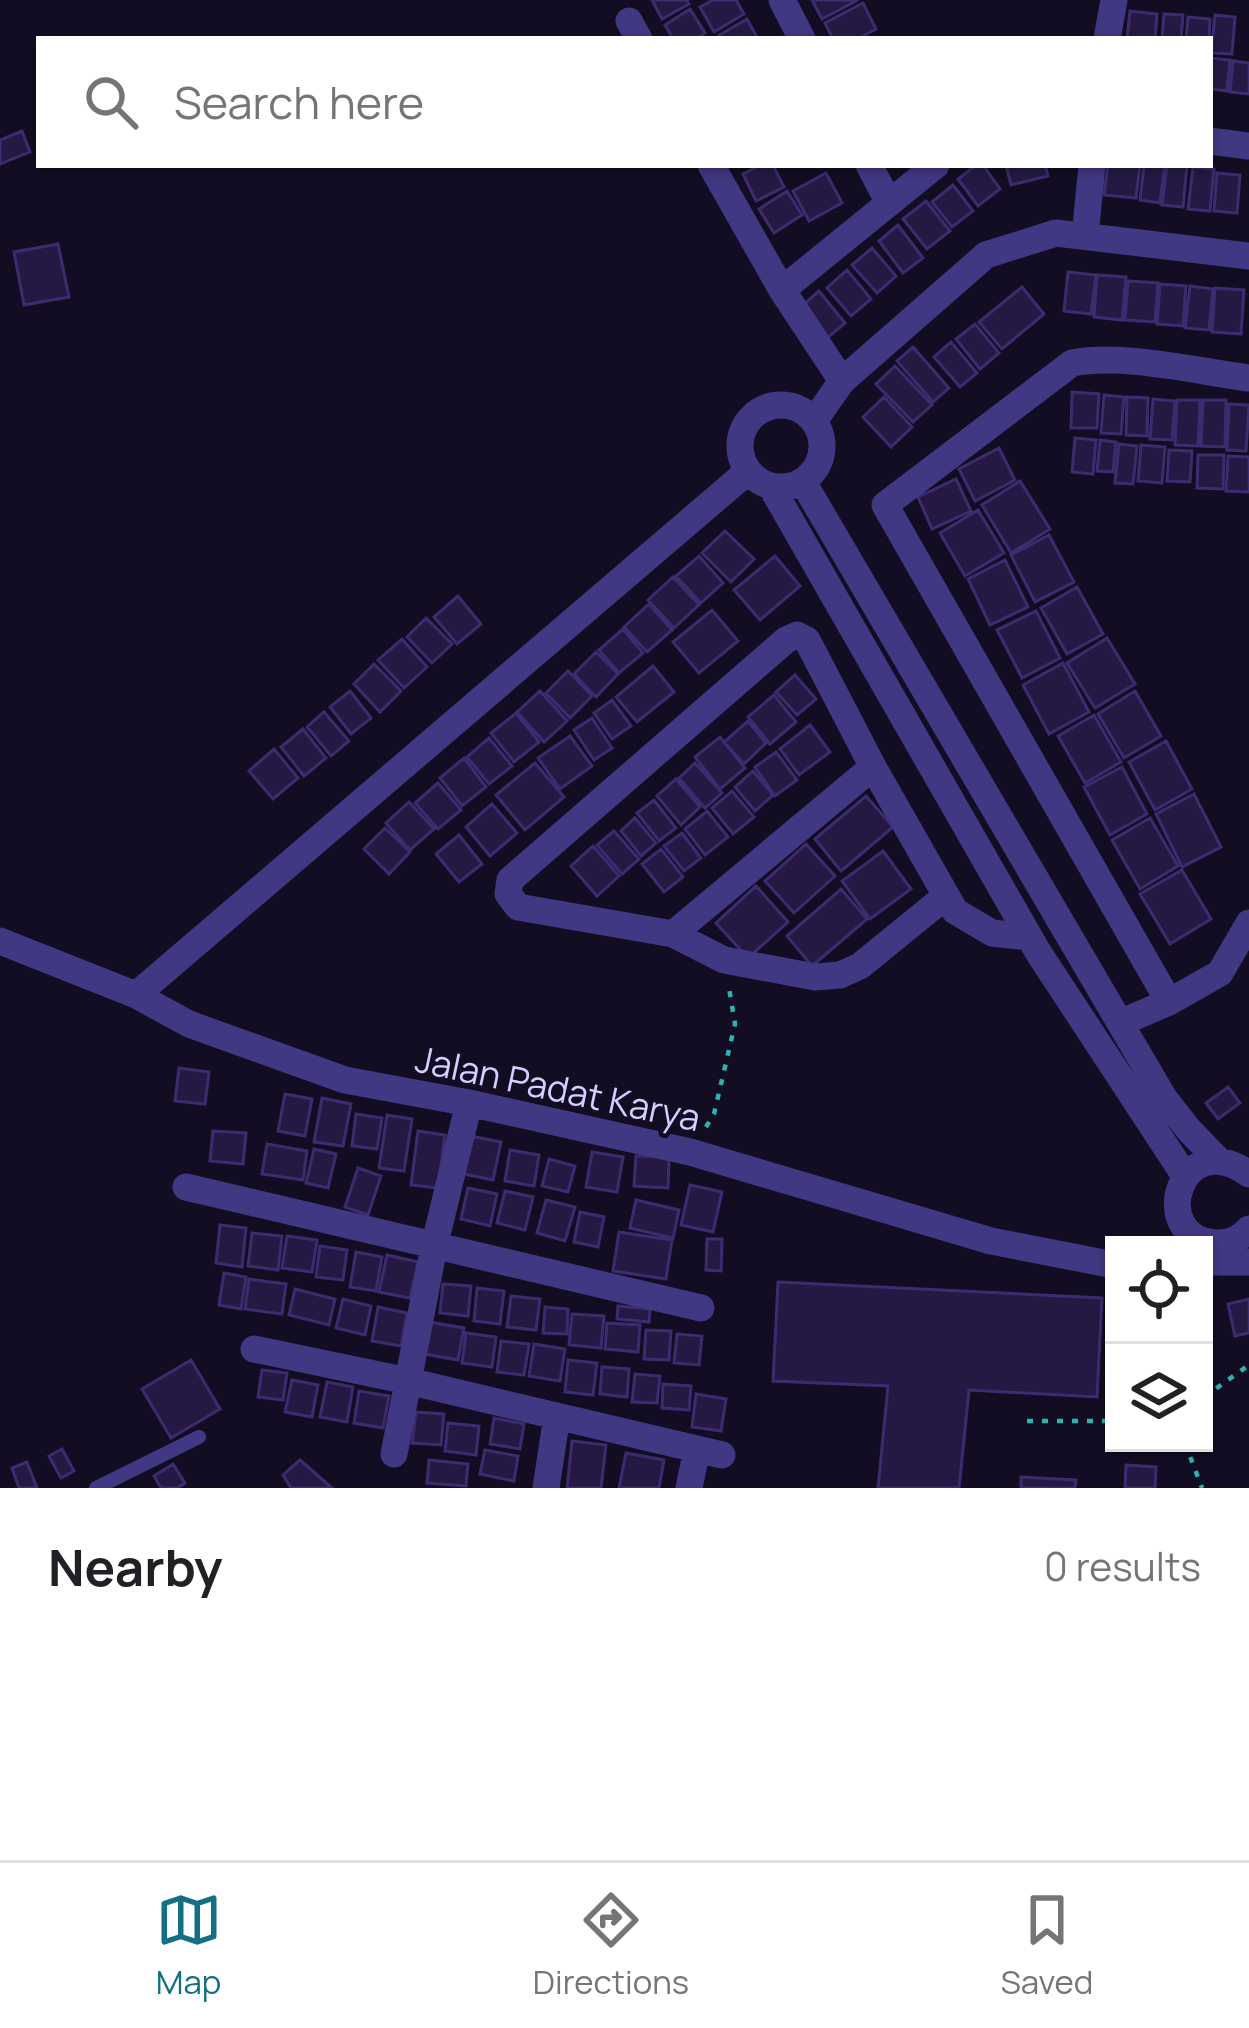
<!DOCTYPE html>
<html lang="en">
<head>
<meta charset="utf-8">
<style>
	:root { --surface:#fff; --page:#f6f6f6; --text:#202124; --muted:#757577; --line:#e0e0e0; --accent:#126f84 }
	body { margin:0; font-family:Manrope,sans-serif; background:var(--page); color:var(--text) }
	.controls { position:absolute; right:36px; bottom:36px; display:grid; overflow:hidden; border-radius:0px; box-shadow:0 3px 9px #0004 }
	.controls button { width:108px; height:108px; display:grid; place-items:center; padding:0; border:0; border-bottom:3px solid var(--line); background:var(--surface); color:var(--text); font:60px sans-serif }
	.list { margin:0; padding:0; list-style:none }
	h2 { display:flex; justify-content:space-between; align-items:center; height:156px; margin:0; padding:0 48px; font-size:51px }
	h2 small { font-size:39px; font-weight:400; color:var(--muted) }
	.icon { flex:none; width:66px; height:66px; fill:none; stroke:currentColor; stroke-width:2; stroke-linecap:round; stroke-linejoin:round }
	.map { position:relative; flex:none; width:1249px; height:1488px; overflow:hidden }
	.search { position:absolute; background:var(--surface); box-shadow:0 3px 9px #0004; left:36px; right:36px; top:36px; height:132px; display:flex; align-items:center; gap:30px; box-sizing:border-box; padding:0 42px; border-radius:0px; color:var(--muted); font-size:45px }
	.sheet { height:372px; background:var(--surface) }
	nav { display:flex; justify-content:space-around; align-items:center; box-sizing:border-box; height:168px; border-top:3px solid var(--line); background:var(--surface); font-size:33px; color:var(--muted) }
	nav a { display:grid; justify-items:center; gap:6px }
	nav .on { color:var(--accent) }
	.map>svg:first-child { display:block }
	.building { fill:#251943; stroke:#3d2b6f; stroke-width:3 }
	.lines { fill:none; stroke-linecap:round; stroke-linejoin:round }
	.path { stroke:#2db3b4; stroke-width:4.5; stroke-dasharray:6 9; stroke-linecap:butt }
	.service { stroke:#403882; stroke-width:14 }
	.minor { stroke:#403882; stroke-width:27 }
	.labels { text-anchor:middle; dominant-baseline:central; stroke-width:9; stroke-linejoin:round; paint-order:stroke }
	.street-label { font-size:36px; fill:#d7ceff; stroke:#120d22 }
</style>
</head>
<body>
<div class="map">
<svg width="1249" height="1488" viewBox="0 0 1249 1488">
	<rect width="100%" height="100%" fill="#120d22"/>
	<path class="building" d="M652,0H687L689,4L662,19Z
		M713,0H736L744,14L714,32L700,7Z
		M812,0H858L822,19Z
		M863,3L876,29L857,39H833L825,23Z
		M690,9L705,33L695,39H673L665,25Z
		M1130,11L1157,14L1155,39H1127Z
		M1164,14L1183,15L1181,39H1162Z
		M1215,15L1235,17L1232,54L1211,53Z
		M1188,17L1210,19L1209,39H1186Z
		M747,19L758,39H719L718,36Z
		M1210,58L1230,60L1227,91L1210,89Z
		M1233,61L1249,63V94L1230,92Z
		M22,131L30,152L0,164V140Z
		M761,165H773L784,187L756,201L743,174Z
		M976,165H983L1000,189L978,206L958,179Z
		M1006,165H1045L1048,176L1011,185Z
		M1108,165H1140L1136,198L1104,195Z
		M1144,165H1165L1160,203L1140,200Z
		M1167,165L1187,166L1183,207L1162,205Z
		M1193,167L1214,169L1210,211L1188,209Z
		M826,173L842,203L809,221L793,191Z
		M1217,173L1240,175L1237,213L1214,211Z
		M953,185L973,211L952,227L932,202Z
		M787,191L802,215L774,233L759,209Z
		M926,201L950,231L927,249L903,219Z
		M898,225L923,258L903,273L879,241Z
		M58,244L69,297L24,305L14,252Z
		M872,248L896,276L877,293L852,265Z
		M847,270L871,299L851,316L827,288Z
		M1068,272L1096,275L1091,314L1064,311Z
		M1097,275L1126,277L1122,320L1094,317Z
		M1128,281L1158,283L1155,322L1125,320Z
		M1160,284L1186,286L1183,326L1157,324Z
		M1190,286L1213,289L1209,330L1185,328Z
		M1022,287L1044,314L1002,349L979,322Z
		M1215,288L1244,290L1241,334L1212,332Z
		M819,291L845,323L825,340L799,309Z
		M975,324L999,353L980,369L956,339Z
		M951,342L977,373L960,387L934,357Z
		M913,347L949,388L933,402L897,361Z
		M895,366L932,405L913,422L876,384Z
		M1072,392L1099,394L1097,428H1071Z
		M1104,395L1124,397L1121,434L1101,433Z
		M884,397L912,427L891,447L863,417Z
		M1127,397L1148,398L1147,436L1126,435Z
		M1153,399L1175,401L1172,440L1150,439Z
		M1177,400H1200L1198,446L1175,445Z
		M1203,400H1226L1225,447L1201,446Z
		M1229,404L1249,405L1246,451L1227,450Z
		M1075,438L1096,440L1093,474L1072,472Z
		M1100,440L1116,442L1113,472L1097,471Z
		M1119,444L1137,446L1133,484L1115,483Z
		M1141,445L1165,447L1162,483L1138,481Z
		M999,448L1015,480L975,501L959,469Z
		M1169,450L1192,451L1190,482L1167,481Z
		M1198,455H1224L1223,489L1197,488Z
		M1228,456L1249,457V492L1226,491Z
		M956,479L971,511L932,529L918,497Z
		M1020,481L1050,529L1011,553L982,505Z
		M978,510L1004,553L965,576L940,533Z
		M725,531L754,559L731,582L702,553Z
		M1049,535L1074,582L1035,602L1011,555Z
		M699,556L723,583L701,603L676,576Z
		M775,556L800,586L760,620L734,590Z
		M1005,560L1028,607L990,625L968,579Z
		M673,577L699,605L674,628L648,600Z
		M1077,587L1103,634L1067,654L1041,608Z
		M458,596L481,624L457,644L434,617Z
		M649,604L672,630L647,652L624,627Z
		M712,610L738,641L699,673L673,642Z
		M1036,611L1060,658L1022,678L997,630Z
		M426,618L452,644L432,663L407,637Z
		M623,629L643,653L619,673L599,650Z
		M1107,638L1135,684L1095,708L1067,663Z
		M402,639L427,667L404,688L378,660Z
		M596,652L618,674L596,697L574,674Z
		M1063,663L1089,712L1049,734L1023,685Z
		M374,664L401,691L380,712L354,684Z
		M653,666L674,692L637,722L616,697Z
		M568,671L592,696L570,718L546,693Z
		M795,675L816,699L797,715L776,692Z
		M350,691L371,718L351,734L330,707Z
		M540,691L567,721L544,742L517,712Z
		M1135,691L1161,736L1124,758L1098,714Z
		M774,695L796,722L770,744L748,717Z
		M612,700L631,726L612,739L594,713Z
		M324,712L349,741L331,756L307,727Z
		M516,713L539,742L514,762L491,733Z
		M1094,715L1121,762L1085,783L1058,736Z
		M592,718L612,748L594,760L574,730Z
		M748,721L766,743L744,764L724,742Z
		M810,725L830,752L799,775L780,749Z
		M303,729L326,758L304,776L281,747Z
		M570,736L592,766L560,789L538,758Z
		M720,737L745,768L720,789L695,757Z
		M489,738L512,766L489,784L467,757Z
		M1166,741L1192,789L1155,810L1129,762Z
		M274,749L298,778L273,799L249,771Z
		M776,752L797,780L775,796L755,767Z
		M464,758L486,787L462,806L440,778Z
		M535,763L564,797L525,830L496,795Z
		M695,763L722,793L705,808L679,778Z
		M1122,767L1147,814L1110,835L1084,787Z
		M753,771L773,795L755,811L735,787Z
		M676,779L700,807L681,825L657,796Z
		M438,783L461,810L438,829L415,803Z
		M732,791L754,817L733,834L712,808Z
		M1194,794L1221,847L1182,867L1156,814Z
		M866,796L893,827L841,871L815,839Z
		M654,800L676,828L659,841L637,813Z
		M409,802L434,829L410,850L386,823Z
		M492,804L517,833L490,856L466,827Z
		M707,811L728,837L705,855L685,829Z
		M635,818L656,843L641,856L621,831Z
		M1150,818L1178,866L1140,889L1112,840Z
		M385,828L410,852L389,874L364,849Z
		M614,831L639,859L622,874L597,845Z
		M682,833L701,858L684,871L664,846Z
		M459,835L482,864L459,882L436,854Z
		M806,844L835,876L794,913L765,881Z
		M593,846L619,876L597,896L571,866Z
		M661,849L683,877L664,892L642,864Z
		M883,851L911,889L870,919L842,881Z
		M1182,870L1211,919L1170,944L1140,894Z
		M756,886L788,922L748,958L716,923Z
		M841,889L867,919L812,966L787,936Z
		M179,1068L209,1072L205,1104L175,1101Z
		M1228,1087L1240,1103L1218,1119L1206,1103Z
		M285,1094L312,1099L305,1136L278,1131Z
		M322,1098L351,1104L343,1146L314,1142Z
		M356,1114L382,1118L377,1149L352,1146Z
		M387,1115L412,1119L404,1171L379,1168Z
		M213,1131L246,1133L243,1164L210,1161Z
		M418,1131L445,1135L438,1188L411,1185Z
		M471,1136L501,1142L493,1180L464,1174Z
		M267,1144L307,1151L303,1180L262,1174Z
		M314,1149L336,1154L328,1188L306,1183Z
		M510,1150L539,1155L534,1186L505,1181Z
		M592,1152L623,1157L617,1192L586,1187Z
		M636,1156L669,1157L668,1188L634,1186Z
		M549,1159L575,1166L568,1192L542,1186Z
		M358,1168L381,1176L368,1215L345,1207Z
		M690,1185L722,1192L713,1232L681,1225Z
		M468,1188L497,1194L490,1226L461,1219Z
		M505,1191L533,1197L525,1230L497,1223Z
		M546,1200L575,1207L565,1241L537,1233Z
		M636,1200L679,1210L673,1238L630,1228Z
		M580,1212L604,1217L598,1247L574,1242Z
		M220,1225L246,1228L242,1267L216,1263Z
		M619,1232L672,1240L666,1279L613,1271Z
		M252,1233L282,1236L278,1270L248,1266Z
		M287,1236L317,1240L312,1272L282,1268Z
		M707,1239H722L721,1271L706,1270Z
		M320,1246L347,1250L343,1280L316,1277Z
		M356,1252L382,1257L376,1291L350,1287Z
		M387,1255L418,1262L410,1298L379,1292Z
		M224,1273L246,1277L241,1309L219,1305Z
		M249,1279L286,1284L282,1314L245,1309Z
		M778,1282L1102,1298L1097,1397L969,1390L959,1488H878L888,1386L773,1381Z
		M443,1284L471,1286L468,1316L440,1313Z
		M477,1288L504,1291L500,1324L474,1321Z
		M295,1289L335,1299L329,1325L289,1315Z
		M511,1296L540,1299L536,1330L507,1327Z
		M343,1299L371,1306L365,1335L336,1328Z
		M1249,1299V1333L1235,1336L1228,1304Z
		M618,1306L650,1309L649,1322L617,1319Z
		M378,1307L407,1313L401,1346L372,1341Z
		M545,1307L568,1309L567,1334L543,1333Z
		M572,1314L604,1316L601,1348L569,1345Z
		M430,1322L464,1328L458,1360L424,1354Z
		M607,1323L640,1325L638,1352L605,1349Z
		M646,1330L671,1331L669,1360L644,1359Z
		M466,1333L496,1337L492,1367L462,1363Z
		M677,1334L702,1336L699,1365L674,1363Z
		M501,1341L529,1344L524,1375L497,1372Z
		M534,1344L565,1349L560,1381L529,1376Z
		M191,1360L220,1409L171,1438L142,1389Z
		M568,1360L597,1363L593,1395L565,1392Z
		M602,1367L629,1369L627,1397L600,1394Z
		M262,1370L287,1373L283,1400L258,1397Z
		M635,1374L660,1376L657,1403L632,1402Z
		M292,1380L318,1385L312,1417L285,1412Z
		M327,1382L353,1387L347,1422L320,1417Z
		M663,1384L691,1386L689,1410L662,1408Z
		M359,1391L389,1396L383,1428L354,1423Z
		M696,1394L726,1399L721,1431L692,1427Z
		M416,1412L444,1414L441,1445L412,1443Z
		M494,1418L524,1424L520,1449L490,1444Z
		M448,1423L479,1426L476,1455L445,1451Z
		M572,1441L606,1445L601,1488H567Z
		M62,1449L74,1471L61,1478L49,1456Z
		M485,1450L518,1456L514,1481L480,1474Z
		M626,1453L664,1460L659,1488H619Z
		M300,1460L332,1488H291L283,1475Z
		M429,1460L468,1464L466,1486L427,1483Z
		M27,1462L37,1488H19L12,1468Z
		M173,1464L185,1483L177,1488H161L154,1476Z
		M1126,1465L1156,1467L1155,1488H1125Z
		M1021,1477L1076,1480L1075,1488H1021Z"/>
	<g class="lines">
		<path class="path" d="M706,1127L714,1114L735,1024L729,988
			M1204,1397L1249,1365
			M1027,1421H1114
			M1185,1443L1202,1488"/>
		<path class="service" d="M96,1488L199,1437"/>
		<path class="minor" d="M782,0L802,39
			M629,21L639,39
			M1107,39L1114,0
			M1210,141L1249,146
			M711,165L782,290L842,381
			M869,165L889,203
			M1085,236L1092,165
			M782,290L936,165
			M740 446a41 41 0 1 1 82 0a41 41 0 1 1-82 0Z
			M814,421L842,381L986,255L1056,233L1249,256
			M803,482L1164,1098L1189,1130L1218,1160
			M772,488L1038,952L1185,1176
			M873,767L673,934L518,907L508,894L510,880L786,640L797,635L807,640L873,767L955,911L992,933L1029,937
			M673,934L724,960L815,977L840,975L860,966L946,896
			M0,941L136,995L189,1024L345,1080L469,1103L690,1152L991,1241L1114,1265
			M136,995L747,472
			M1169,1002L885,505L1072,363C1123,353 1196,371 1249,378
			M1120,1023L1169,1002L1220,973L1249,923
			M1249,1174C1179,1124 1147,1238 1215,1243C1229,1244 1240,1239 1249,1229
			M186,1187L701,1308
			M1204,1262H1249
			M254,1349L408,1381L722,1455
			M394,1454L434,1247L469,1103
			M546,1488L557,1416
			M689,1488L697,1449"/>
	</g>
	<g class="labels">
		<g class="street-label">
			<text transform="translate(558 1088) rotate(12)">Jalan Padat Karya</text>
		</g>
	</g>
</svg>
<div class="controls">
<button><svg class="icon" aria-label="locate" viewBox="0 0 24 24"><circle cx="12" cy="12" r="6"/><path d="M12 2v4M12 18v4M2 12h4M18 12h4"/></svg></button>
<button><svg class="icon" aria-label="layers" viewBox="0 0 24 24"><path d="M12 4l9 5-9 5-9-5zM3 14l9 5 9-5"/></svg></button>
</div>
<div class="search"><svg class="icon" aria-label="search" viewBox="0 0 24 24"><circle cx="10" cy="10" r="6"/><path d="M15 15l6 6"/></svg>Search here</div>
</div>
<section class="sheet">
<h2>Nearby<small>0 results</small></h2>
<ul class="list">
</ul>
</section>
<nav>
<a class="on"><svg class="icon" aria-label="map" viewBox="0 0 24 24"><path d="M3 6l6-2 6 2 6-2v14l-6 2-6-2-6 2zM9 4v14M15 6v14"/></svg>Map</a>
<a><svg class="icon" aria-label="directions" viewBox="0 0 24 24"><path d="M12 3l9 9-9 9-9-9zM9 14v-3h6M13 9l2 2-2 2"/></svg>Directions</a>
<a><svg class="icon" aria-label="saved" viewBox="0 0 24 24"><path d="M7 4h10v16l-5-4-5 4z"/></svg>Saved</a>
</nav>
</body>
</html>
